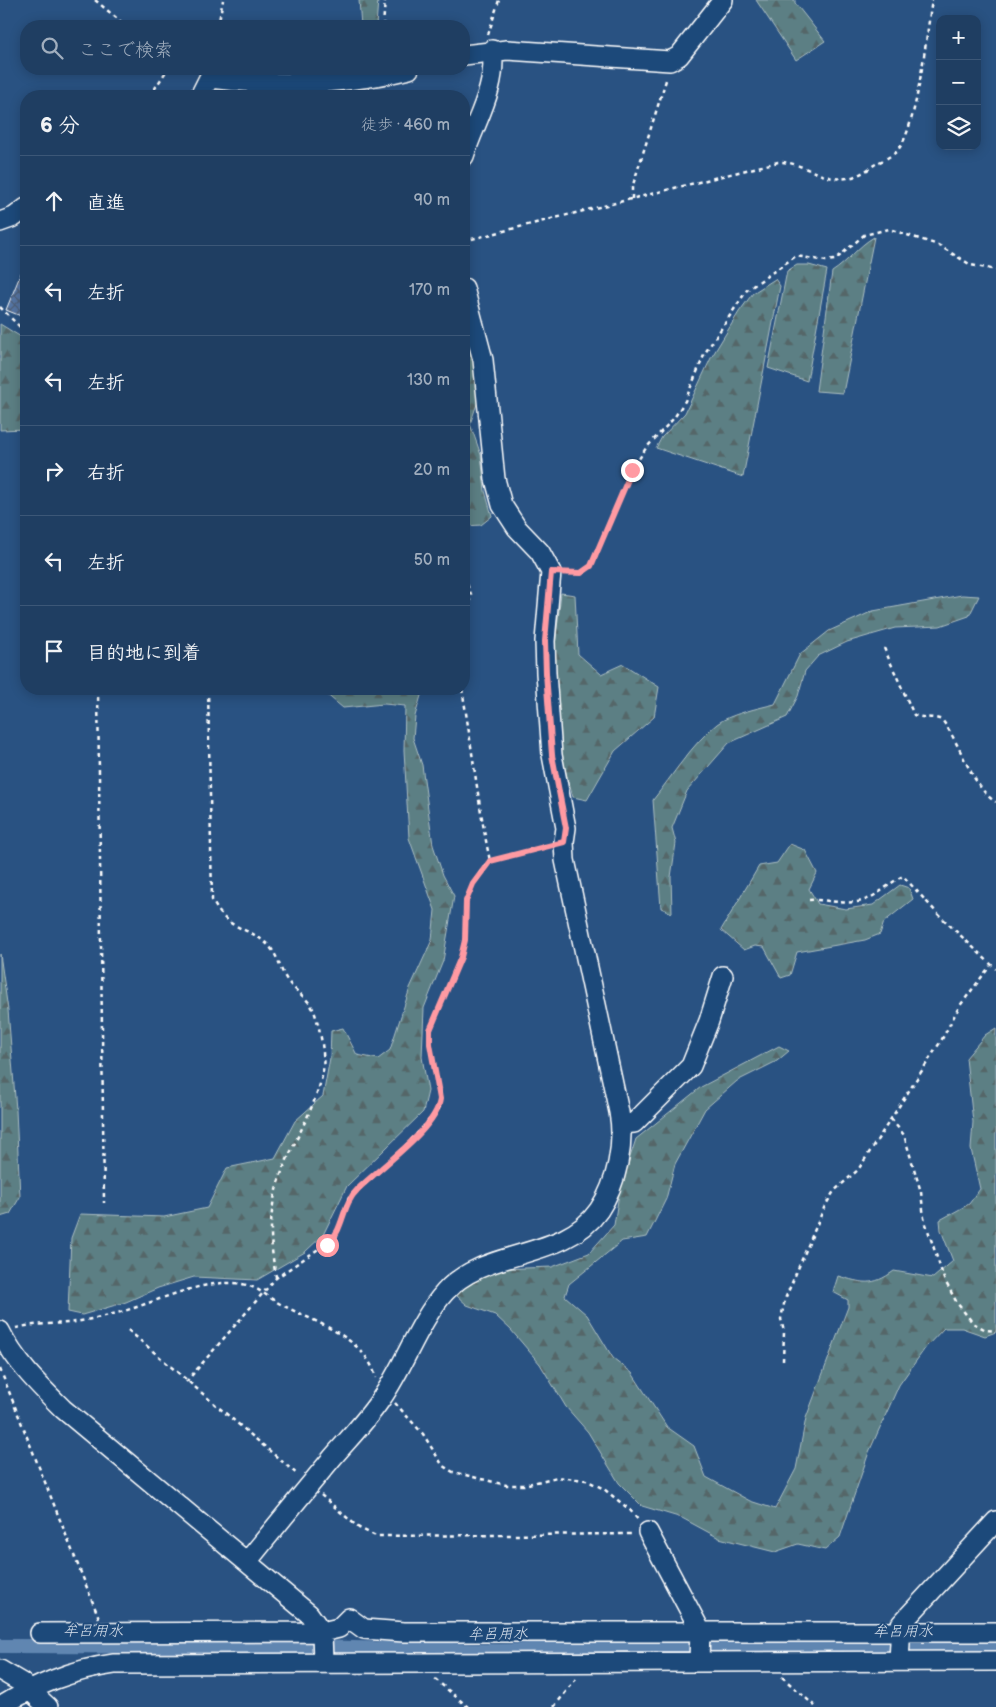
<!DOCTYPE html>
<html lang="ja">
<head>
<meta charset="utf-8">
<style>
	:root { --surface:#1f3e62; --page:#2c496b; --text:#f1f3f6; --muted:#a1aebe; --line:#3c5777 }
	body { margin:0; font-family:"Balsamiq Sans","Klee One",sans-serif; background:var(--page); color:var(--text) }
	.controls { position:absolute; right:15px; top:15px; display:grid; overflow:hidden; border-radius:10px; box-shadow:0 2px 12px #0003 }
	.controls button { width:45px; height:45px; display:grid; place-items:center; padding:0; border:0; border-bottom:1px solid var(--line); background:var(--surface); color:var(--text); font:25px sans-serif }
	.stop { position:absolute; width:15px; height:15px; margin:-11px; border:4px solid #ff9aa2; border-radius:50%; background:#fff }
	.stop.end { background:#ff9aa2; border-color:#fff; box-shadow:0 1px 5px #0008 }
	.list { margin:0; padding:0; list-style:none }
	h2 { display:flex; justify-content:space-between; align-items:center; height:65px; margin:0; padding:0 20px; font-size:21px }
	h2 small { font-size:16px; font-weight:400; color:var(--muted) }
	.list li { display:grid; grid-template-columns:32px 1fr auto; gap:15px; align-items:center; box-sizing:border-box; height:90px; padding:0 20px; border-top:1px solid var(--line) }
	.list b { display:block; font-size:19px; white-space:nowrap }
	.list em { font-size:16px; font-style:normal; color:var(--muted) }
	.icon { flex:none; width:28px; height:28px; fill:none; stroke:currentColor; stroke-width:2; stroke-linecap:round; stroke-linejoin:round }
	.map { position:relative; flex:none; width:996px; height:1707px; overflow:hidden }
	.search { position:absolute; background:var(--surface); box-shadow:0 2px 12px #0003; left:20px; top:20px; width:450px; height:55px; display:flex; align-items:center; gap:12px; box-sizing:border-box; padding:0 18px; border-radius:20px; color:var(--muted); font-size:19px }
	.panel { position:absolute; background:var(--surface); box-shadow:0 2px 12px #0003; left:20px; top:90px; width:450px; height:605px; border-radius:20px }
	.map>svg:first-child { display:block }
	.forest { fill:url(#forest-firs); stroke:#adbfc2 }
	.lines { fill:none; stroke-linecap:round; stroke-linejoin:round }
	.canal { stroke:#6186b1; stroke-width:14 }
	.building { fill:url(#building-cross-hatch); stroke:#fff }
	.minor-casing { stroke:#fff; stroke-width:22 }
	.path { stroke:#fff; stroke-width:2.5; stroke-dasharray:4 4; stroke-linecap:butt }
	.minor { stroke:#1f4a7a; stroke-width:19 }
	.route { stroke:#ff9aa2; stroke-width:6 }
	.labels { text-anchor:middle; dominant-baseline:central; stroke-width:4; stroke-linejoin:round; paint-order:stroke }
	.water-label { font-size:15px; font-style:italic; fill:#d8e1ec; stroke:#1f4a7a }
</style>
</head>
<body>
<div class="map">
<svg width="996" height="1707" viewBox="0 0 996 1707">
	<defs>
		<pattern id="forest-firs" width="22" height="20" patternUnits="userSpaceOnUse" patternTransform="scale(1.25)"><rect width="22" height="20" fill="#5b7f84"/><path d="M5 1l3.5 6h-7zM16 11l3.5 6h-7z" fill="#546668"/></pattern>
		<pattern id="building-cross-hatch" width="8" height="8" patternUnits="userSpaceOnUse" patternTransform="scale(1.25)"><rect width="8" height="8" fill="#5475a4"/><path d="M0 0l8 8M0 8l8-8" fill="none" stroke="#506078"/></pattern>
	</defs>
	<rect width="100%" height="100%" fill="#295282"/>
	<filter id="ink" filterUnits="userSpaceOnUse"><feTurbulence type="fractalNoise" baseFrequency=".02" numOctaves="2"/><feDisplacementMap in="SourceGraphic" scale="10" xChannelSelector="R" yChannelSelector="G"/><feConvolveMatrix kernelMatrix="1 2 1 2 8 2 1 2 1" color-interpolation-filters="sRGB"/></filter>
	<g filter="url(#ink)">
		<path class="forest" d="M359,0H378L376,26H361Z
			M756,0H795V3L825,41L796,60Z
			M874,237L843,393L816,391L832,272C848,262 858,246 874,237Z
			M797,265H809L827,270L807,381L768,368L787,271Z
			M775,279L780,286L743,477L656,448L662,437L685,413L711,358L739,312L753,293Z
			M0,324L26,340V429L0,430Z
			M464,342H470L478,366V401L470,424L481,455L485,491L492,516L481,525L466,526L464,524Z
			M561,593L575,595L578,654L601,674L623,664L659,687L654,717L615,751L587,800L573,797L555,737L553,664Z
			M962,595L979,596L969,616L940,626L895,628L847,642L818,656L805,671L798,696L787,717L729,743L687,791L672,828L676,843L671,877L672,913L661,908L653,800C673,775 692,744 717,724C730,714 759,708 775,704L800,654L829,631L873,611Z
			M325,689H423L415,716L413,738L422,765L433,845L443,875L454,896L443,961L424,1008L422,1057L428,1091L423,1112L347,1186L323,1235L305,1252L257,1280L194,1277L158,1288L126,1302L82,1315L68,1312L71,1238L80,1214L164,1217L207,1208L227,1168L275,1158L295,1121L323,1096L330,1058L331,1031L343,1028L357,1055L378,1059L390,1050L410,988L432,940L435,910L409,838L404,750L405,706L384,704L343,708L325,693Z
			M790,844L805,850L817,873L809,889L818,904L846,909L873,905L900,885L909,888L913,899L884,922L880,934L865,940L797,952L790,975L781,978L764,947L755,946L744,950L721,930L759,866L777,863Z
			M0,954L8,1010L16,1110L20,1197L10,1214L0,1217Z
			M996,1028V1332L985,1336L962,1328H944L926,1347L899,1385L869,1452L840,1537L825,1550L798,1544L775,1552L719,1538L682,1518L642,1506L619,1483L588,1432L566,1407L540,1364L511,1330L495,1315L467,1305L457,1296L467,1286L499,1269L552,1267L589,1253L614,1225L620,1188L636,1139L701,1087L779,1046L789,1051L777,1061L737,1081L705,1109L675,1164L666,1199L647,1237L622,1241L569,1284L565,1296L587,1315L613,1358L632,1373L667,1427L694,1446L706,1477L750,1501L775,1509L796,1469L806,1418L848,1307V1300L833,1292L838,1276C863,1283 872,1287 894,1271L933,1278L953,1261L941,1230L940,1220L969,1204L980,1189L971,1149L973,1122L966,1058L985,1035Z"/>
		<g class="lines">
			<path class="canal" d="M0,1646L305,1647L500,1651L635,1646L996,1648"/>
		</g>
		<path class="building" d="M26,261V318L6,310Z"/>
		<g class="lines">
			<g class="minor-casing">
				<path id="minor" d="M464,55L507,50L670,61L679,56L723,0
					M200,96L209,78C274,86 345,85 409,69
					M464,156C474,123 498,87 492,50
					M0,222L14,217L26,208
					M621,1124L634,1123L691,1066L709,1021L723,976
					M0,1331C15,1362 39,1385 63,1409L309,1614L322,1632L323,1662
					M648,1532L700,1630L699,1661
					M247,1562C275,1527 304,1492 333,1457C350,1437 369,1418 383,1396C405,1364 419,1321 445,1292C485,1247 564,1261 599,1210C617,1183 625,1144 619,1112L565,860L564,842L566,828L552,755L546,673L545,641L551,572L540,552L517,528L502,505L495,479L483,360L464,288
					M40,1633L322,1632L339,1628L349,1618L364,1629L404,1632H996
					M899,1661L901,1624L996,1521
					M0,1670L22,1683L48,1707
					M0,1707C36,1685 71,1670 114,1664L996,1661"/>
			</g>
			<path class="path" d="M95,0L126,26
				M218,26L223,0
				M383,26L385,0
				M488,35L499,0
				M150,96L165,73L164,69
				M632,199V188L667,77
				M464,241L778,162C803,161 821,182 847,178C857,177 866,171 874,165C881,161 891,157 897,151C917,130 927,31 932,0
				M0,307L26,333
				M567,573H581L591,566L632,470L646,448L674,418L685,401L705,353L747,290L796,256L826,261L835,260L864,235L889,229L938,245L971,265L996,270
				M464,577L471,594L464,640
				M884,648L914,715C924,719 933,716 942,720C961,744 972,788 996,802
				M98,689L104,1203
				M208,689L212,900C229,933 245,924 267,944C278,954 279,968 287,980C295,992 308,997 314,1011C320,1028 325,1053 323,1071C317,1107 289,1148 278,1183C268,1216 270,1244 276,1277
				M462,689C472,746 478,804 490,861
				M809,900C825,899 840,904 856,902C875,900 887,884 903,876L938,914L996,969
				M891,1119L904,1135L921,1192L924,1218L944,1279L957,1303L973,1323L986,1330L996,1331
				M16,1328C32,1324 51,1324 68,1323C84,1321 101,1317 117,1313C152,1304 196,1281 234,1283C257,1284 266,1297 284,1306C317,1323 366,1338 376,1378
				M128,1330L298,1475
				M783,1361L784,1332L781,1319L785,1299L824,1208L834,1191L858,1170L941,1041L959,1007L990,966
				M0,1369L99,1618
				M186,1382L276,1278L336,1237L349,1198L406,1146L434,1115L439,1107L440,1099L430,1044V1030L461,957L465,940L466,901L473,884L490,861L548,846
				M395,1403L423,1434L443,1466L453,1472L506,1485H524L557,1477L586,1480L604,1489L630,1510L639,1521
				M321,1495L359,1528L376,1536L634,1534
				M782,1677L816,1707
				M435,1679L468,1707
				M554,1707L576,1679"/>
			<use href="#minor" class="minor"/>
		</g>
	</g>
	<g class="lines" filter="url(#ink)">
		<path class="route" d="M327,1245C345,1229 341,1205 358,1189C379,1168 437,1128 440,1099L430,1044V1030L461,957L465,940L466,901L473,884L490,861L564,842L566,828L552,755L546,673L545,641L551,572L581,573L591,566L632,470"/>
	</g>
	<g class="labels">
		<g class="water-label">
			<text transform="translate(93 1631) rotate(1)">牟呂用水</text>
			<text x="903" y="1631">牟呂用水</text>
			<text transform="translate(498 1634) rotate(-1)">牟呂用水</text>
		</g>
	</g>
</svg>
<div class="controls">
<button>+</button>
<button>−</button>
<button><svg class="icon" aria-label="layers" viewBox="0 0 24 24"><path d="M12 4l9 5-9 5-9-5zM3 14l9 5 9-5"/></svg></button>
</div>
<div class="stop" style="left:327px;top:1245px"></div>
<div class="stop end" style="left:632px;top:470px"></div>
<div class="search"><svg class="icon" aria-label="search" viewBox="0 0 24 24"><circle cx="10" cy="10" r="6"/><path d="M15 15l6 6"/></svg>ここで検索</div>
<section class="panel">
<h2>6 分<small>徒歩 · 460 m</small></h2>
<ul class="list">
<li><svg class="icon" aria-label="ahead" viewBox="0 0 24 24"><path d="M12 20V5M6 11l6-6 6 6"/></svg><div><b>直進</b></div><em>90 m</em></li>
<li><svg class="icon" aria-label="left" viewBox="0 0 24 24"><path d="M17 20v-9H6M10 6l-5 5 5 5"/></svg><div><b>左折</b></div><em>170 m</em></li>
<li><svg class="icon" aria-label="left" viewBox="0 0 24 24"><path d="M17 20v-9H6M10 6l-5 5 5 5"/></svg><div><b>左折</b></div><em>130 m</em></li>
<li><svg class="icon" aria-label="right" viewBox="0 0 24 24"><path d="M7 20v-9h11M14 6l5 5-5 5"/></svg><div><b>右折</b></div><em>20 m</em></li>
<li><svg class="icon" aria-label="left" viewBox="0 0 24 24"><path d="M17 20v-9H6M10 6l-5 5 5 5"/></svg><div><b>左折</b></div><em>50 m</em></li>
<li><svg class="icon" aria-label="arrive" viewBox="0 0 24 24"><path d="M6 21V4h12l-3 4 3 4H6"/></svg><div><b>目的地に到着</b></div></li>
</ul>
</section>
</div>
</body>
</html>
